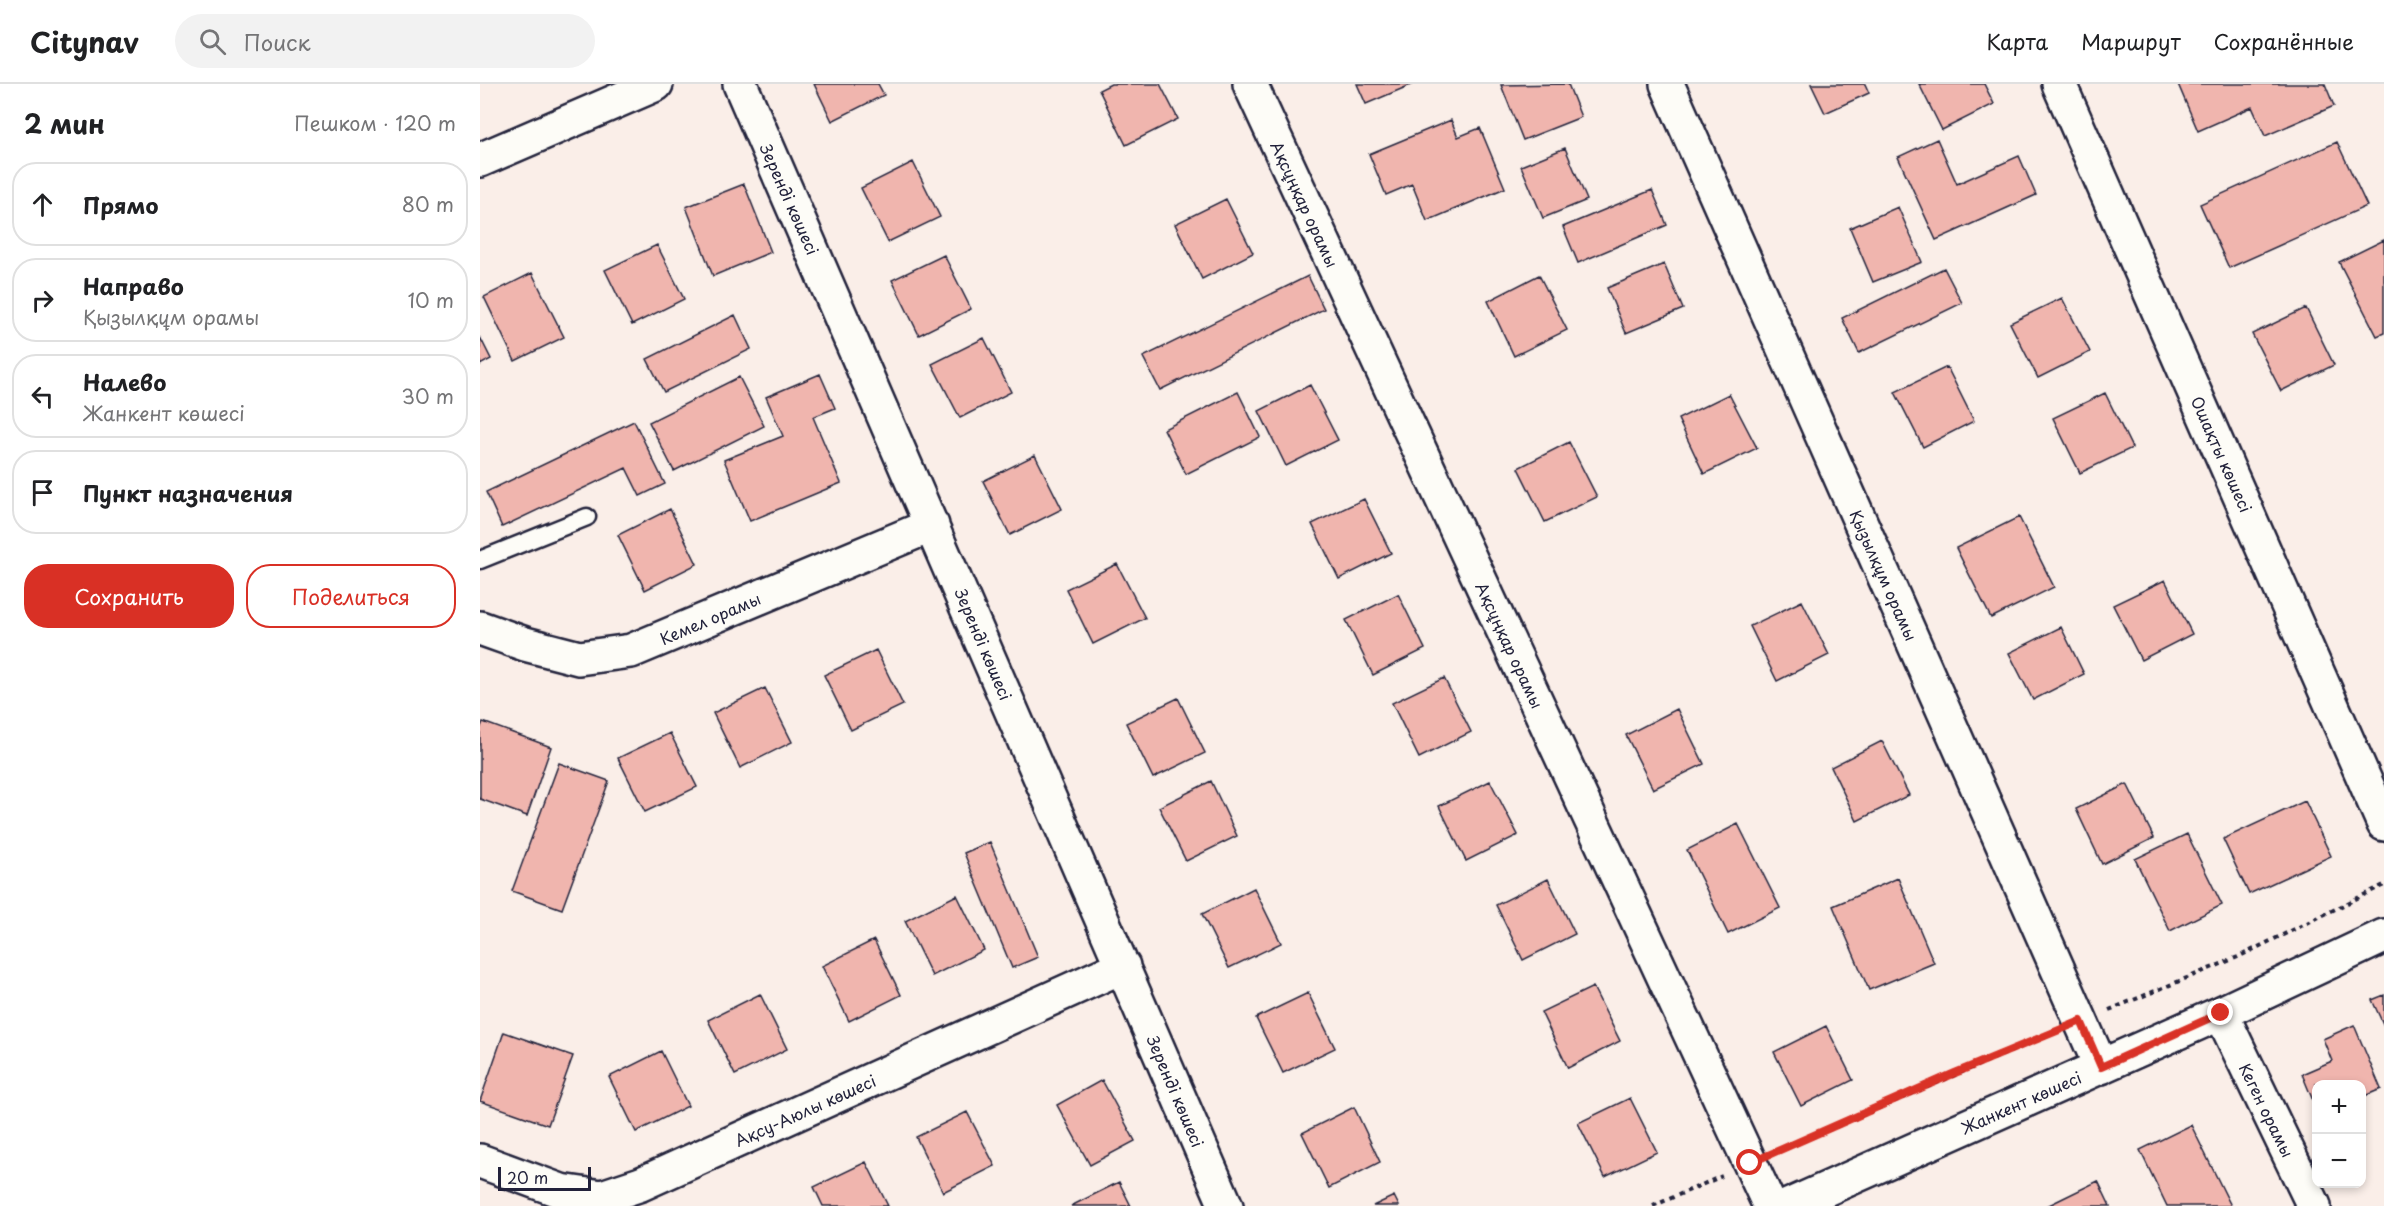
<!DOCTYPE html>
<html lang="ru">
<head>
<meta charset="utf-8">
<style>
	:root { --surface:#fff; --page:#f2f2f2; --text:#202124; --muted:#757577; --line:#e0e0e0; --accent:#d93025 }
	body { margin:0; font-family:"Playpen Sans",sans-serif; background:var(--page); color:var(--text) }
	.controls { position:absolute; right:18px; bottom:18px; display:grid; overflow:hidden; border-radius:12px; box-shadow:0 3px 9px #0003 }
	.controls button { width:54px; height:54px; display:grid; place-items:center; padding:0; border:0; border-bottom:2px solid var(--line); background:var(--surface); color:var(--text); font:30px sans-serif }
	.scale { position:absolute; left:18px; bottom:15px; width:93px; box-sizing:border-box; padding-left:6px; border:3px solid #22223b; border-top:0; font-size:16px; line-height:21px; white-space:nowrap; color:#22223b; -webkit-text-stroke:4px #fdfcf7; paint-order:stroke }
	.stop { position:absolute; width:18px; height:18px; margin:-14px; border:4px solid #d93025; border-radius:50%; background:#fff }
	.stop.end { background:#d93025; border-color:#fff; box-shadow:0 2px 6px #0008 }
	.list { margin:0; padding:0; list-style:none }
	h2 { display:flex; justify-content:space-between; align-items:center; height:78px; margin:0; padding:0 24px; font-size:26px }
	h2 small { font-size:20px; font-weight:400; color:var(--muted) }
	.list li { display:grid; grid-template-columns:39px 1fr auto; gap:18px; align-items:center; box-sizing:border-box; height:84px; margin:0 12px 12px; padding:0 12px; border:2px solid var(--line); border-radius:24px }
	.list b { display:block; font-size:22px; white-space:nowrap }
	.list p { margin:0; font-size:20px; white-space:nowrap; color:var(--muted) }
	.list em { font-size:20px; font-style:normal; color:var(--muted) }
	.actions { display:flex; gap:12px; padding:18px 24px }
	.actions a { flex:1; padding:14px 0; border:2px solid var(--accent); border-radius:24px; text-align:center; font-size:21px; color:var(--accent) }
	.actions .main { background:var(--accent); color:#fff }
	.icon { flex:none; width:33px; height:33px; fill:none; stroke:currentColor; stroke-width:2; stroke-linecap:round; stroke-linejoin:round }
	.map { position:relative; flex:none; width:1904px; height:1122px; overflow:hidden }
	header { display:flex; align-items:center; gap:36px; box-sizing:border-box; height:84px; padding:0 30px; background:var(--surface); border-bottom:2px solid var(--line) }
	header strong { font-size:28px }
	nav { display:flex; gap:33px; margin-inline-start:auto; font-size:21px }
	.search { width:420px; height:54px; background:var(--page); display:flex; align-items:center; gap:15px; box-sizing:border-box; padding:0 21px; border-radius:33px; color:var(--muted); font-size:22px }
	main { display:flex }
	aside { flex:1; background:var(--surface) }
	.map>svg:first-child { display:block }
	.building { fill:#f0b5ae; stroke:#22223b; stroke-width:1.5 }
	.lines { fill:none; stroke-linecap:round; stroke-linejoin:round }
	.lane-casing { stroke:#22223b; stroke-width:21 }
	.street-casing { stroke:#22223b; stroke-width:38 }
	.secondary-casing { stroke:#22223b; stroke-width:38 }
	.path { stroke:#22223b; stroke-width:4; stroke-dasharray:4.5 4.5; stroke-linecap:butt }
	.lane { stroke:#fdfcf7; stroke-width:16 }
	.street { stroke:#fdfcf7; stroke-width:33 }
	.secondary { stroke:#fdfcf7; stroke-width:33 }
	.route { stroke:#d93025; stroke-width:8 }
	.labels { text-anchor:middle; dominant-baseline:central; stroke-width:5; stroke-linejoin:round; paint-order:stroke }
	.street-label { font-size:16px; fill:#22223b; stroke:#fdfcf7 }
</style>
</head>
<body>
<header>
<strong>Citynav</strong>
<div class="search"><svg class="icon" aria-label="search" viewBox="0 0 24 24"><circle cx="10" cy="10" r="6"/><path d="M15 15l6 6"/></svg>Поиск</div>
<nav><a>Карта</a><a>Маршрут</a><a>Сохранённые</a></nav>
</header>
<main>
<aside>
<h2>2 мин<small>Пешком · 120 m</small></h2>
<ul class="list">
<li><svg class="icon" aria-label="ahead" viewBox="0 0 24 24"><path d="M12 20V5M6 11l6-6 6 6"/></svg><div><b>Прямо</b></div><em>80 m</em></li>
<li><svg class="icon" aria-label="right" viewBox="0 0 24 24"><path d="M7 20v-9h11M14 6l5 5-5 5"/></svg><div><b>Направо</b><p>Қызылқұм орамы</p></div><em>10 m</em></li>
<li><svg class="icon" aria-label="left" viewBox="0 0 24 24"><path d="M17 20v-9H6M10 6l-5 5 5 5"/></svg><div><b>Налево</b><p>Жанкент көшесі</p></div><em>30 m</em></li>
<li><svg class="icon" aria-label="arrive" viewBox="0 0 24 24"><path d="M6 21V4h12l-3 4 3 4H6"/></svg><div><b>Пункт назначения</b></div></li>
</ul>
<div class="actions"><a class="main">Сохранить</a><a>Поделиться</a></div>
</aside>
<div class="map">
<svg width="1904" height="1122" viewBox="0 0 1904 1122">
	<rect width="100%" height="100%" fill="#faeee8"/>
	<filter id="ink" filterUnits="userSpaceOnUse"><feTurbulence type="fractalNoise" baseFrequency=".0167" numOctaves="2"/><feDisplacementMap in="SourceGraphic" scale="12" xChannelSelector="R" yChannelSelector="G"/><feConvolveMatrix kernelMatrix="1 2 1 2 8 2 1 2 1" color-interpolation-filters="sRGB"/></filter>
	<g filter="url(#ink)">
		<path class="building" d="M334,0H398L404,11L352,37Z
			M631,0H680L698,35L646,61L619,6Z
			M877,0H933L886,20Z
			M1088,0L1101,33L1043,56L1021,1Z
			M1331,0H1385L1389,9L1345,29Z
			M1439,0H1504L1514,20L1462,46Z
			M1698,0H1845L1854,22L1785,52L1772,23L1718,47Z
			M971,36L978,53L1000,44L1025,104L947,137L932,100L906,111L889,70Z
			M1457,55L1477,100L1539,72L1556,111L1456,156L1418,73Z
			M1857,58L1887,122L1749,184L1720,120Z
			M1085,64L1107,116L1063,134L1041,82Z
			M433,78L460,133L408,158L381,104Z
			M264,100L291,168L233,192L206,123Z
			M1172,106L1187,141L1098,179L1083,143Z
			M746,115L773,169L722,195L695,140Z
			M1418,123L1442,178L1393,198L1370,144Z
			M1904,156V249L1897,252L1859,178Z
			M177,161L204,215L152,241L125,186Z
			M464,171L491,225L439,251L412,196Z
			M1184,180L1203,225L1146,249L1127,204Z
			M1464,184L1482,219L1379,269L1362,234Z
			M52,189L84,253L35,277L4,213Z
			M1059,191L1087,246L1034,272L1008,217Z
			M828,192L844,225L680,306L663,273Z
			M1582,214L1610,268L1558,294L1530,239Z
			M1826,224L1854,281L1801,307L1772,250Z
			M255,231L271,265L184,308L167,275Z
			M0,253L11,275L0,281Z
			M504,254L531,308L480,334L452,280Z
			M1467,283L1494,337L1443,363L1415,308Z
			M340,290L355,324L333,333L361,399L270,437L244,376L303,352L286,313Z
			M259,293L284,342L194,387L169,338Z
			M830,301L858,356L806,382L779,327Z
			M758,308L780,353L706,390L684,345Z
			M1625,309L1652,364L1600,389L1573,334Z
			M1249,310L1277,364L1224,390L1198,335Z
			M154,337L185,400L160,412L146,384L22,443L6,408Z
			M1089,358L1117,413L1065,438L1038,384Z
			M555,371L582,425L530,451L503,397Z
			M884,415L911,469L859,495L832,440Z
			M190,425L217,480L165,506L138,451Z
			M1539,433L1574,503L1511,534L1476,464Z
			M637,480L665,534L613,560L586,505Z
			M1685,496L1712,550L1661,576L1633,521Z
			M918,510L945,565L893,591L866,536Z
			M1322,517L1349,571L1297,597L1270,542Z
			M1581,543L1604,590L1553,616L1529,569Z
			M396,566L423,621L371,646L344,591Z
			M964,594L991,648L939,674L912,619Z
			M285,604L312,658L260,684L233,629Z
			M698,614L725,669L673,694L646,639Z
			M1197,625L1224,680L1173,705L1146,651Z
			M3,638L71,663L47,732L0,715V645Z
			M190,649L217,703L165,728L138,674Z
			M1402,657L1429,711L1377,737L1351,683Z
			M79,679L129,697L82,825L32,807Z
			M731,697L757,752L706,777L679,723Z
			M1010,697L1038,751L986,777L959,722Z
			M1647,700L1674,754L1622,780L1596,725Z
			M1825,717L1851,772L1769,810L1743,755Z
			M1258,740L1300,824L1248,850L1207,766Z
			M1707,750L1742,821L1690,847L1655,775Z
			M510,758L558,873L532,884L484,769Z
			M1418,794L1454,879L1389,906L1353,822Z
			M1068,795L1095,850L1043,876L1016,821Z
			M774,804L801,859L749,884L722,830Z
			M477,811L504,866L452,892L425,837Z
			M394,856L421,911L369,937L342,882Z
			M1113,903L1140,957L1088,984L1061,928Z
			M828,909L855,964L803,989L776,934Z
			M280,910L307,965L255,991L228,936Z
			M1904,911V942L1892,916Z
			M1874,941L1901,1005L1882,1013V1000H1836V1024L1822,990L1852,977L1843,955Z
			M1346,942L1373,996L1321,1022L1294,968Z
			M24,948L93,972L68,1041L0,1017Z
			M181,967L208,1022L156,1048L129,993Z
			M622,996L655,1057L610,1081L577,1021Z
			M1150,1014L1177,1068L1125,1093L1098,1039Z
			M874,1023L900,1078L849,1104L822,1049Z
			M487,1028L515,1082L463,1108L436,1053Z
			M1711,1041L1751,1122H1687L1660,1066Z
			M386,1078L408,1122H343L334,1103Z
			M1618,1097L1630,1122H1567Z
			M639,1098L651,1122H591Z
			M914,1112L919,1122H893Z"/>
		<g class="lines">
			<g class="lane-casing">
				<path id="lane" d="M0,476L107,433"/>
			</g>
			<g class="street-casing">
				<path id="street" d="M260,0L746,1122
					M770,0L1290,1122
					M1187,0L1621,983
					M1579,0L1904,740
					M0,544L45,560L99,574L151,567L452,441
					M1741,929L1834,1122
					M0,1077L81,1107L122,1113L161,1100L643,882
					M1308,1122L1741,929L1904,852"/>
			</g>
			<g class="secondary-casing">
				<path id="secondary" d="M0,76L176,0"/>
			</g>
			<path class="path" d="M1629,926L1758,873L1904,801
				M1298,1067L1572,949
				M1173,1122L1242,1092"/>
			<use href="#lane" class="lane"/>
			<use href="#street" class="street"/>
			<use href="#secondary" class="secondary"/>
		</g>
	</g>
	<g class="lines" filter="url(#ink)">
		<path class="route" d="M1270,1079L1475,989L1601,937L1621,983L1741,929"/>
	</g>
	<g class="labels">
		<g class="street-label">
			<text transform="translate(310 115) rotate(66)">Зеренді көшесі</text>
			<text transform="translate(825 120) rotate(65)">Ақсұңқар орамы</text>
			<text transform="translate(1742 370) rotate(66)">Ошақты көшесі</text>
			<text transform="translate(1404 491) rotate(66)">Қызылқұм орамы</text>
			<text transform="translate(230 534) rotate(-23)">Кемел орамы</text>
			<text transform="translate(504 560) rotate(67)">Зеренді көшесі</text>
			<text transform="translate(1030 561) rotate(65)">Ақсұңқар орамы</text>
			<text transform="translate(696 1007) rotate(67)">Зеренді көшесі</text>
			<text transform="translate(1541 1018) rotate(-24)">Жанкент көшесі</text>
			<text transform="translate(325 1026) rotate(-24)">Ақсу-Аюлы көшесі</text>
			<text transform="translate(1787 1026) rotate(64)">Кеген орамы</text>
		</g>
	</g>
</svg>
<div class="controls">
<button>+</button>
<button>−</button>
</div>
<div class="scale">20 m</div>
<div class="stop" style="left:1270px;top:1079px"></div>
<div class="stop end" style="left:1741px;top:929px"></div>
</div>
</main>
</body>
</html>
